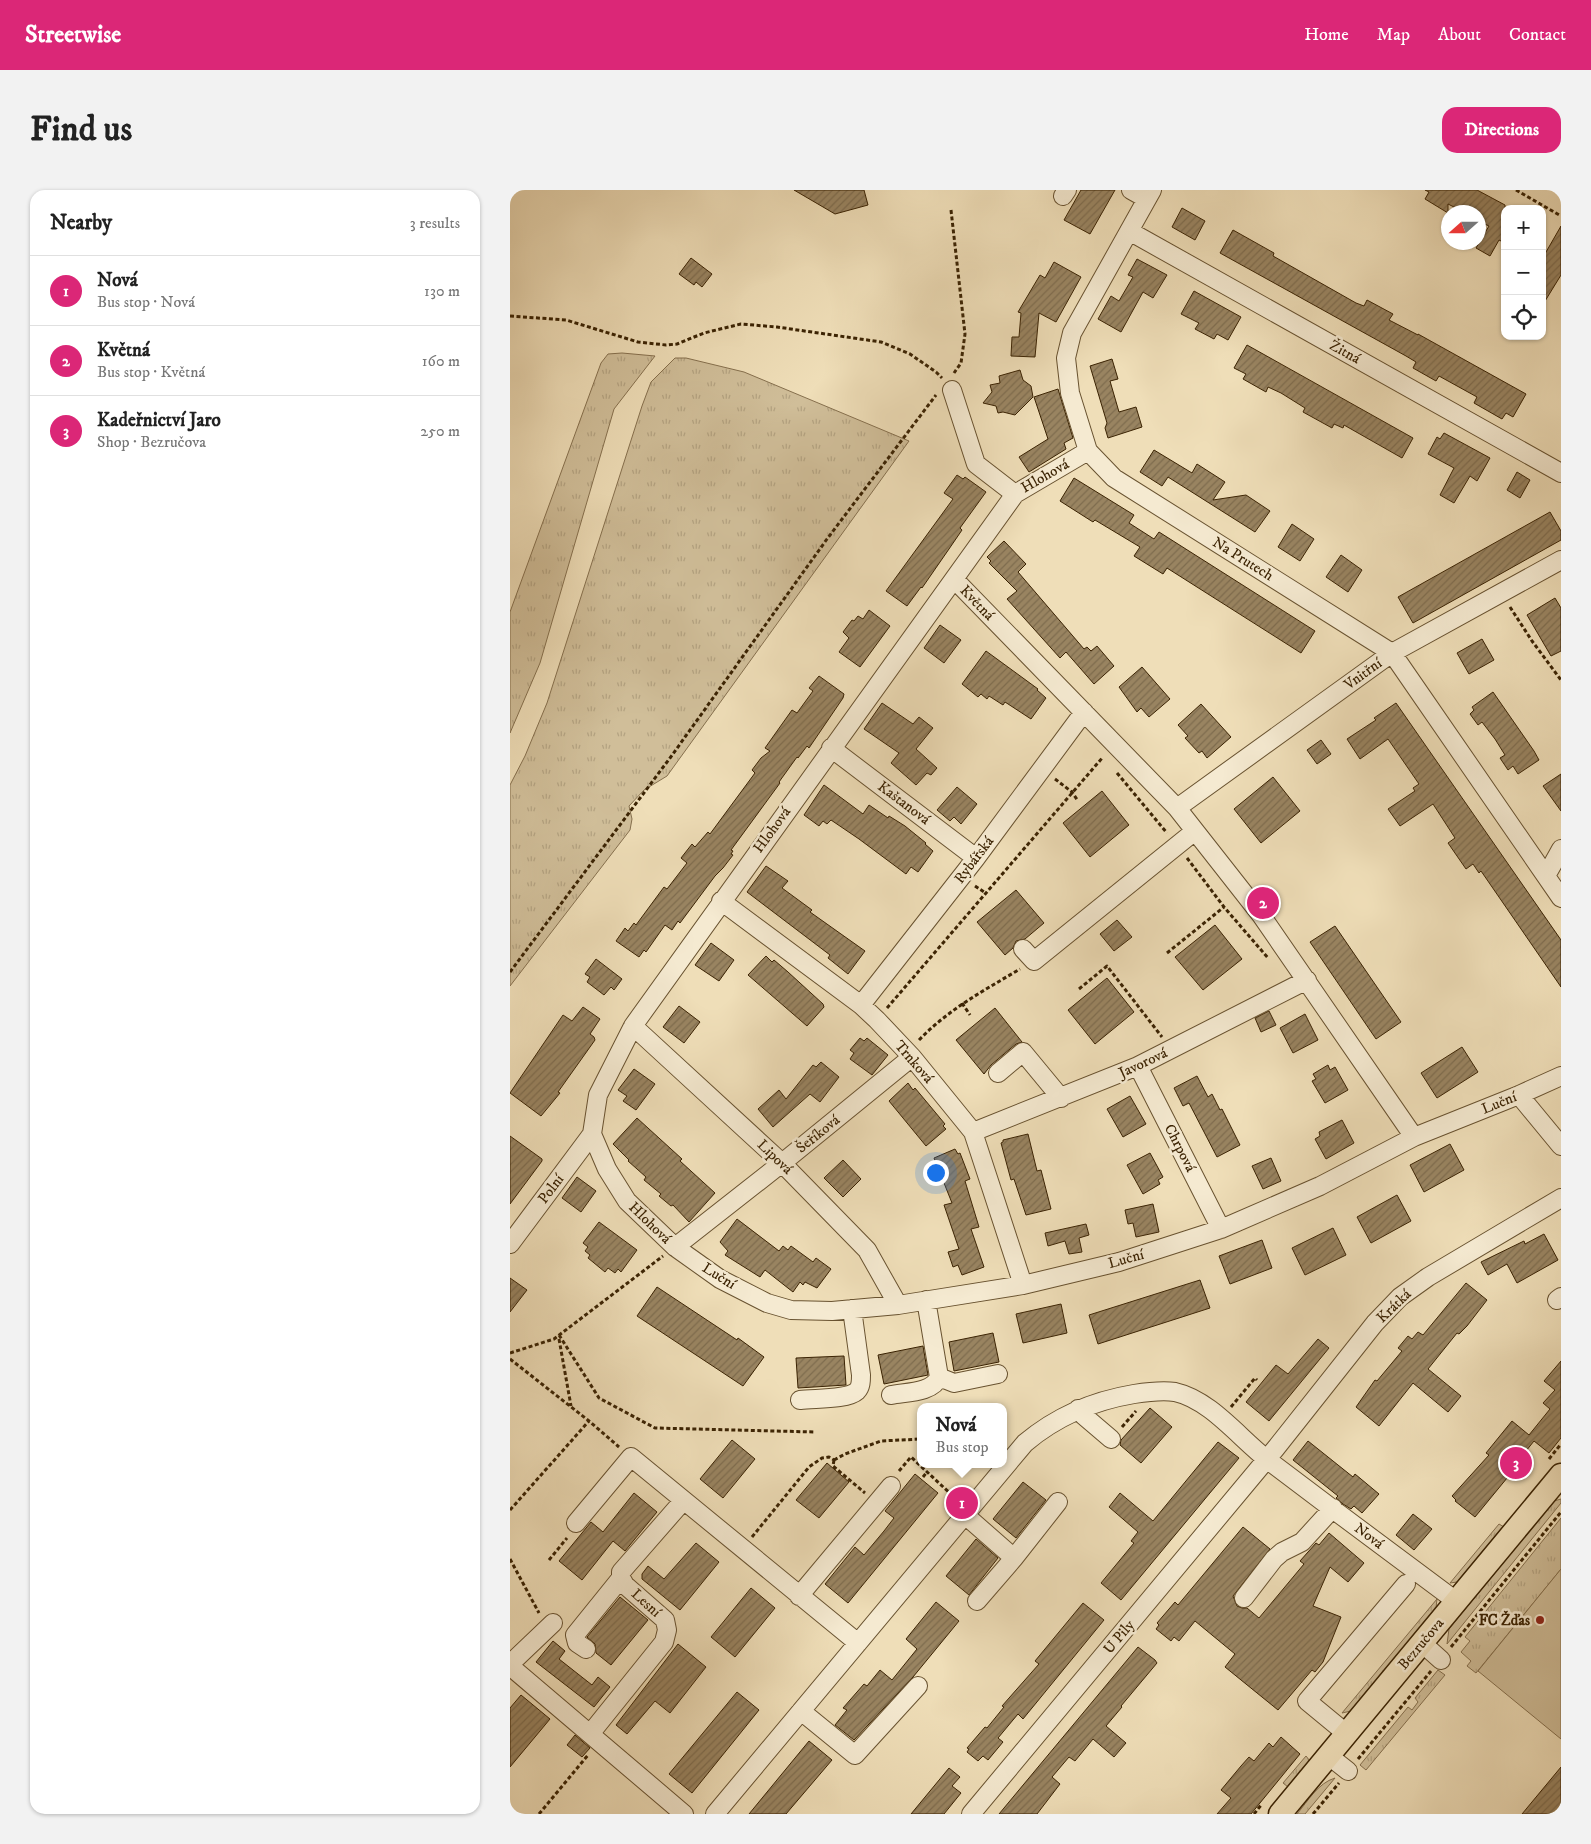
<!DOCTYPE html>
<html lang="en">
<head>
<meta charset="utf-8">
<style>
	:root { --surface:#fff; --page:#f2f2f2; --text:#222; --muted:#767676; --line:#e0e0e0; --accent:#db2777 }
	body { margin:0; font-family:"IM FELL DW Pica",serif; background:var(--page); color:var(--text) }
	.controls { position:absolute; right:15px; top:15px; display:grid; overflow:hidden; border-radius:10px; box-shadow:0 1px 4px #0004 }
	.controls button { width:45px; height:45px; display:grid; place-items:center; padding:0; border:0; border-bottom:1px solid var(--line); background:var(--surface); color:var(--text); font:25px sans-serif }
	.compass { position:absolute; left:931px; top:15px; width:45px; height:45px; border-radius:50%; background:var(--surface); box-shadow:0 1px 4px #0004; rotate:249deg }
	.you { position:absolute; left:425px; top:982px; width:18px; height:18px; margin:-12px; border:4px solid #fff; border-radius:50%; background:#1a73e8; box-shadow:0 0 0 8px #1a73e833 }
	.badge { display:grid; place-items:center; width:32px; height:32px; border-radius:50%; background:var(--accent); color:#fff; font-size:16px; font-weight:700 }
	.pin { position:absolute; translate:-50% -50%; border:2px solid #fff; box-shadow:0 1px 5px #0006 }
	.popup { position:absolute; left:407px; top:1213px; width:90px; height:65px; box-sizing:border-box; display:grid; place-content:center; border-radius:10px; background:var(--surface); filter:drop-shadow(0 1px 4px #0005); font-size:16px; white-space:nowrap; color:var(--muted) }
	.popup b { font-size:19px; color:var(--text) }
	.popup::after { content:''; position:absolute; left:50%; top:100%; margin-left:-10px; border:10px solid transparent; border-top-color:var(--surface) }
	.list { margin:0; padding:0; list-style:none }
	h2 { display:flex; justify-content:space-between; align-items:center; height:65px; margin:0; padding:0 20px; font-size:21px }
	h2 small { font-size:16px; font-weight:400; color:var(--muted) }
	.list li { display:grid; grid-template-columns:32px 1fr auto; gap:15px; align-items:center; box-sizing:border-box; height:70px; padding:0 20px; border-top:1px solid var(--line) }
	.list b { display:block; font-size:19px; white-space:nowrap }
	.list p { margin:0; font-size:16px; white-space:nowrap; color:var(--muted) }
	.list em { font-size:16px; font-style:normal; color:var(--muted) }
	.icon { flex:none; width:28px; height:28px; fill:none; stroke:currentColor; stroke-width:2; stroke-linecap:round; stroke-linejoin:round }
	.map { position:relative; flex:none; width:1051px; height:1624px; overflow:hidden; border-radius:15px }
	header { display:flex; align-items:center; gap:30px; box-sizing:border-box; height:70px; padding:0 25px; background:var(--accent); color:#fff }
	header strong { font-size:24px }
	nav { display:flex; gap:28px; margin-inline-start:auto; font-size:18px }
	.intro { display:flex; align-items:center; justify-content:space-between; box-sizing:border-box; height:120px; padding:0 30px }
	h1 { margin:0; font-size:35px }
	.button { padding:12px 22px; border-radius:15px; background:var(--accent); color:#fff; font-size:18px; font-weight:700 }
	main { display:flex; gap:30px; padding:0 30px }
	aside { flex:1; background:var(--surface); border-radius:15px; box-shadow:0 1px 4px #0004 }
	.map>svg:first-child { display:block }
	.grass { fill:url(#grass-tufts); stroke:#86704e }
	.pitch { fill:#d0be99; stroke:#86704e }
	.building { fill:url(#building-hatch); stroke:#3b2303 }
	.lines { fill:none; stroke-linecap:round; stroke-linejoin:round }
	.minor-casing { stroke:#685230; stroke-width:20 }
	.major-casing { stroke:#3b2303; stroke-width:25 }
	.path { stroke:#3b2303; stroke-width:3; stroke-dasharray:4 2.5; stroke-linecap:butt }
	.minor { stroke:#f5ead1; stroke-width:18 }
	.major { stroke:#efdeb8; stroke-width:22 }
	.poi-dot { fill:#8f2418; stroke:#f5ead1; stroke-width:2 }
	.labels { text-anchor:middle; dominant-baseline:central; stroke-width:5; stroke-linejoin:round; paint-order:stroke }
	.street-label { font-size:15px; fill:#3b2303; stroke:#f5ead1 }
	.poi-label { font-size:15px; font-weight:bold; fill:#3b2303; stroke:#f5ead1; text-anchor:end }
</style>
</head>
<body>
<header>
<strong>Streetwise</strong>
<nav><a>Home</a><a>Map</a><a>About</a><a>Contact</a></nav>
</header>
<div class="intro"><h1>Find us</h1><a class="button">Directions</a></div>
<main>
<aside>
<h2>Nearby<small>3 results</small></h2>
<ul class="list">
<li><span class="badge">1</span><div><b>Nová</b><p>Bus stop · Nová</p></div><em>130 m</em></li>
<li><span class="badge">2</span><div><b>Květná</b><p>Bus stop · Květná</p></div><em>160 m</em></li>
<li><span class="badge">3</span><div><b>Kadeřnictví Jaro</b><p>Shop · Bezručova</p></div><em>250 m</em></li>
</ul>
</aside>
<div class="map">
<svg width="1051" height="1624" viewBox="0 0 1051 1624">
	<defs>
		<pattern id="grass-tufts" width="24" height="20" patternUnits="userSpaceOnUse" patternTransform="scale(1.25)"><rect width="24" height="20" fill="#d0be99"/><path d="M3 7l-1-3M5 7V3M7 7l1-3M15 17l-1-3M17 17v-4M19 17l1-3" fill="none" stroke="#b4a382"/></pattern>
		<pattern id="building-hatch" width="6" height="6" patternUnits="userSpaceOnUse" patternTransform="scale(1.25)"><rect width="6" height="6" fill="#998461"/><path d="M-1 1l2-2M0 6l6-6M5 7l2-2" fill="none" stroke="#7e6c4e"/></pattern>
	</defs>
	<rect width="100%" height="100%" fill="#efdeb8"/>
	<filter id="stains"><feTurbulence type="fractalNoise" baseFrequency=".004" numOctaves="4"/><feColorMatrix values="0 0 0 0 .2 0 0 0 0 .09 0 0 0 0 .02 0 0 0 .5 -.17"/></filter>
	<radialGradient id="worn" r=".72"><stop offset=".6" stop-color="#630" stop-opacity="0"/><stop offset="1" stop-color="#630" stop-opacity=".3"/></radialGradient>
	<path class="grass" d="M112,163L145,166L104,219L30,473L0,543V422L91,173L98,164Z
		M165,168H176L234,182L399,251L157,586L134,600L119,616L122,629L120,640L0,796V595L15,566L37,513L132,216L141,192Z
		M1051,1309V1313L937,1454L939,1439L1044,1311Z
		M1051,1328V1379L966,1483L957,1476L961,1471L951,1462L960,1451L955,1447Z
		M989,1334L994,1337L952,1388L947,1392L940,1393Z
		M927,1409L926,1418L841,1521L832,1523Z
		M928,1480L935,1485L856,1580L850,1575L898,1517L902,1520L908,1512L905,1508Z
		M796,1566L800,1571L778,1597L773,1593Z
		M825,1588L795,1624H787C798,1611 808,1593 825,1588Z"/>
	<path class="pitch" d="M1051,1379V1549L968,1481Z"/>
	<path class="building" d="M284,0H354L358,15L325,24Z
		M571,0H605L580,44L554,30Z
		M915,0H967L995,15V53L989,50L980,66L966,58L979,36L968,31V22H954L938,14V23L915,9L919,2Z
		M672,18L695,31L685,50L662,37Z
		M1051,36V85L1032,116V69Z
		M723,40L764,63L763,66L846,113L854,116L857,110L883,124L879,130L908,145V144L1016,204L1003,227L996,223L992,229L964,213L967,207L929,186L926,191L903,178L906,172L896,166L710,63Z
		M181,68L202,84L192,97L186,92L184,95L169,84Z
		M627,69L657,85L643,108L633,102L611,142L588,129L601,106L609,111L623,87L618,85Z
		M544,72L571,87L546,132L529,123L525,167L501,166L502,147H509L511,123L508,122L530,85L535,88Z
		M684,101L731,127L718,150L707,144L704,149L685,139L689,133L671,124Z
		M737,155L903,248L892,268L834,235L833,238L824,234L822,238L793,222L795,218L771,203L758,197L756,202L733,189L736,184L724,178Z
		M602,169L608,189L600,191L609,222L626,217L632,237L598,248L595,238L597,233L580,176Z
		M510,180L513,190L521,196L523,207L505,225L493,222L488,223L486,216L473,213L482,202L480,195L490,193L489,186Z
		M548,199L563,248L554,253L556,259L519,282L509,267L538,249L524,207Z
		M934,243L980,268L967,291L960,286L944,313L930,305L944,278L918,264L927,247L930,249Z
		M644,260L682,283L687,274L715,292L703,310L736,305L760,321L745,342L658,287L652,296L630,282Z
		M1007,282L1020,290L1010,308L997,300Z
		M447,285L453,289L455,287L476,302L450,338L452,340L439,359L412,398L411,397L397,416L376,401L443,309L434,303Z
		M564,288L624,325L619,333L644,349L649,342L805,441L791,463L657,378L653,384L624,366L630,357L585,330L583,332L550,311Z
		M1040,322L1051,341V350L903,433L888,407Z
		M782,334L804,349L790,371L768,357Z
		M494,351L516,374L508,382L574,459L577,457L581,461L587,456L604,476L584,494L556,462L550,468L497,409L507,401L479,373L481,371L477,367Z
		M831,365L852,380L838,402L816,387Z
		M1045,408L1051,418V461L1041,466L1017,425Z
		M359,420L380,436L350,477L329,462L339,448L333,442L342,430L344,431L348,426L353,429Z
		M430,435L451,450L434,473L414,458Z
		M972,449L984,470L959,484L947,463Z
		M476,461L528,499L527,500L536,508L521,529L495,512L493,515L479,506L477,509L471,504L468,507L452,494Z
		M632,477L660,509L639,527L631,518L627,522L609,497Z
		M309,486L334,504L333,508L299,558L297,556L288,568L287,567L269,592L270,593L221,660L223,661L221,664L223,665L213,678L205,686L170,733L168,731L162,740L155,735L136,762L134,760L129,767L106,751L115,738L118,741L124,733L126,735L154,697L157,699L177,673L171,668L182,654L185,657L198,642L200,644L245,583L242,580L251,568L260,561L255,558L282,520L287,523L303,501L299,498Z
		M983,502L1024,561L1029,570L1008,584L1003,576L998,580L990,568L995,565L985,549L972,532L968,535L960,524L964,520L962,517Z
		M372,513L403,534L409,527L423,538L406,559L427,578L421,585L417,583L406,595L381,573L389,563L354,539Z
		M886,513L1051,750V797L971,681L969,683L963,674L956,679L938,653L945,648L923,614L890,636L878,619L905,601L903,598L909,594L878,549L850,569L837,549L866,530L864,528Z
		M691,514L721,547L697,568L692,561L689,563L675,548L678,546L668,535Z
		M811,550L821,564L807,574L797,560Z
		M1051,584V621L1033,596Z
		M763,587L790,621L751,653L724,619Z
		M314,595L353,624L359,615L378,628L379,626L395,636L416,653L415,654L423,661L408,682L401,677L396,684L349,649L321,630L317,634L313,631L309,636L294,625Z
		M447,597L467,614L451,634L444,627L440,631L427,620Z
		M592,601L619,635L580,667L553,633Z
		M256,676L278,691L272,698L302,720L300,722L355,761L338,784L318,768L320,765L237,702Z
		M506,700L534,733L515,749L506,751L503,758L495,765L467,732Z
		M607,730L622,747L604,761L590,744Z
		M705,735L732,769L693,800L665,767Z
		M825,736L891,832L866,849L800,752Z
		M201,753L224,770L209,791L185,775Z
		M256,766L262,772L264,770L278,782L313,814L314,817L297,836L238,785Z
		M86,769L112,789L104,800L101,797L94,805L77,792L80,787L75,784Z
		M597,788L624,822L585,854L558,820Z
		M169,816L190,832L174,853L153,837Z
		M73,817L90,829L80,844L84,847L85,850L48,902L50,903L31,926L0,903L53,825L62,831Z
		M485,818L512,852L506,854L481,875L474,884L446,850Z
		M759,821L766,835L751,842L745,828Z
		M795,824L808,850L783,863L770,838Z
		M350,848L354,851L357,848L378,865L362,885L340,869L344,863L340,860Z
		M952,857L968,882L927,908L911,883Z
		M311,872L329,887L310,912L300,904L263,937L248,919L269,900L276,909L303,875L306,877Z
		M818,875L820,880L825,877L838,900L815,913L802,891L806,889L803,884Z
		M124,879L145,894L126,920L113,911L117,906L108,900Z
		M687,886L698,907L702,904L710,920L712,919L730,955L707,967L679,913L673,916L664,898Z
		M398,893L403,900L405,898L435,934L433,936L436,939L416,956L379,911Z
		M620,906L636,934L613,947L597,919Z
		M127,928L172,969L170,971L205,1003L179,1032L163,1015L161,1016L149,1006L151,1004L134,990L136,987L118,971L119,970L103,954Z
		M832,930L844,953L816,969L805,949L810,946L809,942Z
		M518,944L527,981L531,980L541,1019L516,1025L504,989L501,990L491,953L493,952V950Z
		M0,946L32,969V971L0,1014Z
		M940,954L954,980L914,1002L900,975Z
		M445,959L448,964L450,963L460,989L455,991L469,1037L461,1039L474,1077L452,1085L448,1075L443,1077L438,1062L449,1059L434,1015L442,1013L424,968Z
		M640,963L653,987L648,990L650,994L633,1004L617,975Z
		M761,968L771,991L753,999L742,976Z
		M333,970L351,989L333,1007L314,988Z
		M67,987L86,1001L71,1022L52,1008Z
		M887,1005L901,1031L861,1053L847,1027Z
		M643,1014L649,1042L626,1047L623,1033L618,1034L615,1020Z
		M227,1029L269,1061L273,1056L278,1060L281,1056L303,1072L306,1068L321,1079L307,1098L295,1092L293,1095L290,1092L283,1102L255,1080L250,1087L215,1065L218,1061L210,1052Z
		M89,1032L127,1060L111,1082L108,1079L105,1083L98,1078L95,1082L78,1068L80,1065L75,1061L78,1057L73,1053Z
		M576,1034L579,1045L569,1048L572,1062L559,1064L555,1051L538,1056L535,1043Z
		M823,1038L836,1065L795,1085L782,1058Z
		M1034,1044L1048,1070L1007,1093L997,1074L978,1085L971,1072L1014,1051L1015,1054Z
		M752,1050L762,1078L720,1094L709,1066Z
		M0,1088L17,1100L0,1122Z
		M690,1090L700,1118L588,1154L579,1125Z
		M956,1093L977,1110L957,1136L949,1144L947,1143L918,1179L951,1206L938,1222L903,1193L869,1236L846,1217L865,1190L867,1191L892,1161L888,1158L898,1146L902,1149L908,1142L913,1145Z
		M147,1097L227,1150L228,1148L254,1167L233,1196L127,1126Z
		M551,1114L557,1143L513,1153L506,1124Z
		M483,1143L489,1172L444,1181L439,1152Z
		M808,1149L819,1158L759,1231L736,1212L766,1175L778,1184Z
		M413,1156L418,1185L374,1194L368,1165Z
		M334,1166L336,1195L288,1198L286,1168Z
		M1051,1171V1248L1039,1263L1024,1251L1000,1281L1002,1282L965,1327L945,1311L946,1310L942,1306L979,1265L976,1263L1002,1231L1019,1245L1040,1219L1033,1213L1045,1200L1034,1191Z
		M640,1218L662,1237L631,1273L610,1255L611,1250Z
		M222,1250L245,1269L213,1308L190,1289Z
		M798,1251L843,1287L845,1284L869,1304L852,1323L844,1316L841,1319L833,1314L826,1308L828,1306L783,1270Z
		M708,1252L729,1268L611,1410L591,1393L624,1353L621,1351L628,1342L599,1317L610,1303L643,1331Z
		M317,1273L339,1292L309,1328L286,1310Z
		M405,1284L428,1303L338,1413L315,1394L345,1357L354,1365L374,1341L384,1328L375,1321Z
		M513,1292L536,1310L506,1348L483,1329Z
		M124,1303L147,1322L115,1361L103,1351L72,1390L49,1371L81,1332L93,1342Z
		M903,1324L922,1339L904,1360L886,1345Z
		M733,1337L760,1359L723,1406L727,1416L732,1418H737L749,1428L794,1374L790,1371L806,1353L809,1355L819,1343L854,1373L838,1392L820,1377L803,1416L831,1427L813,1472L805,1482L802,1480L768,1520L715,1477L725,1464L685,1431L669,1451L664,1447L661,1451L646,1439L649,1435L647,1433L665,1412L668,1415Z
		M466,1349L488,1368L459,1405L436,1386Z
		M186,1353L209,1372L170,1420L132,1389V1384L138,1376L154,1389Z
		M241,1398L265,1418L225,1467L201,1447Z
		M110,1407L138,1430L101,1475L86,1463L85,1454L77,1447Z
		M426,1412L449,1431L403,1487L344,1550L325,1535L337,1520L333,1518L354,1494L357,1496L370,1480L382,1490L407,1459L396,1449Z
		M573,1413L594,1430L513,1529L508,1524L488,1548L493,1552L478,1570L473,1566L468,1571L457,1562L459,1559L457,1558L475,1537L477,1538L494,1517L492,1516L529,1474L525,1471Z
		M43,1451L55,1461L49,1469L68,1484L82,1495L88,1487L100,1497L84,1517L26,1472Z
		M168,1454L196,1477L160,1523L145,1511L117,1544L106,1535Z
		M628,1457L645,1470L647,1473L611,1516L612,1517L596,1536L616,1553L604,1567L583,1549L565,1571L559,1567L542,1587L550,1594L527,1624H489Z
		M227,1502L249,1520L182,1603L159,1584Z
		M11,1505L40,1529L0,1577V1518Z
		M65,1545L80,1558L72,1567L57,1555Z
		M771,1547L790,1564L741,1624H707L721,1608L711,1600L731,1576L739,1567L744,1571L759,1553L763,1557Z
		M299,1551L322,1570L276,1624H239Z
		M1051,1577V1624H1012Z
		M439,1578L450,1587L442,1596L451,1603L434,1624H401Z"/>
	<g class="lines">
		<g class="minor-casing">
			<path id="minor" d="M621,0L637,9
				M642,0L562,143L556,168L560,203L578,261L604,288L882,463L1051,708
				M553,6L557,0
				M619,41L1051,283
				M442,200L466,274L505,304
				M578,261L505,304L123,836L88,905L82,944L97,979L117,1011L165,1057L210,1089L257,1113L281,1120L322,1121L388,1115L513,1095L609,1072L711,1039L810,996L904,947L1009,905L1051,886
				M444,389L667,618L751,725L904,947
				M321,558L466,668
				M667,618L882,463L1051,370
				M1036,686L1051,659
				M211,711L351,815L367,830L402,867L463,942L513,1095
				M513,759L524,771L685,641
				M351,815L466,668L574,522
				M123,836L272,973L357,1060L388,1115
				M628,876L711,1039
				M488,883L513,862L551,908
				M1009,905L1051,956
				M463,942L628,876L797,790
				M0,1054L82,944
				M165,1057L272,973L402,867
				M1047,1110L1051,1107
				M429,1187L444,1193L488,1184
				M381,1205C395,1202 423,1203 429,1187L416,1110
				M290,1210C304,1208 337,1210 347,1201C351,1197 351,1191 351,1185L342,1119
				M568,1219L574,1226L601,1249
				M455,1325L504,1368
				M66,1333L121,1267L348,1453
				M289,1406L381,1296
				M734,1408L764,1369L772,1362L792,1352L823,1318
				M467,1411L504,1368L548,1312
				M912,1453L931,1470
				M76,1459L67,1453L65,1445L111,1388
				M0,1474L43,1433
				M0,1476L174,1624
				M291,1521L345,1565L408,1496
				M80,1544L154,1452L157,1440L155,1430L115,1395L111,1388V1382L173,1311
				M837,1544L797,1511L896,1394
				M819,1566L838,1581
				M205,1624L515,1253C547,1226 582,1211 624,1204C637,1202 651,1200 665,1202C701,1210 730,1249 759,1271C821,1318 884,1365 946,1411
				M461,1624L766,1258L865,1133L890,1107L918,1087L1051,1008"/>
		</g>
		<g class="major-casing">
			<path id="major" d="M770,1624L1051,1285"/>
		</g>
		<path class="path" d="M1006,0L1051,26
			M441,20L455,144L451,173L444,183
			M0,126L56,130L128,152L156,155L167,154L194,143L231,134L267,137L371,152L400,164L426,182L432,188
			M1000,417L1022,451L1051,490
			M607,583L657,643
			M545,589L562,602L568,611
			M677,668L714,717L758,768
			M465,696L477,704
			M657,763L714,717
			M0,782L160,568L317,349L426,205
			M569,799L597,776L652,847
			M452,813L460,825
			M377,818L593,567
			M409,850C439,819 473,801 510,779
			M49,1145L89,1208L145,1238L305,1242
			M49,1149L61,1216
			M0,1163L44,1149L153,1066
			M0,1169L79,1231L109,1257
			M721,1217L745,1188L747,1190
			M612,1237L626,1221
			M1039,1269L1051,1254
			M324,1270L335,1264L371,1251L411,1249
			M324,1270L323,1276L355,1303
			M389,1281L401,1267L444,1307L449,1304
			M413,1287L417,1282
			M0,1320L79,1231
			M242,1347L299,1277L312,1268L319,1267L324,1270
			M0,1369L29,1423
			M39,1370L57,1348
			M941,1457L1051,1322
			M848,1569L921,1481
			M29,1624L78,1565
			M744,1624L752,1614
			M803,1624L829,1593"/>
		<use href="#minor" class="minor"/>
		<use href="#major" class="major"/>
	</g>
	<circle class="poi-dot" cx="1030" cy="1430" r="5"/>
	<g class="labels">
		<g class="street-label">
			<text transform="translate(835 162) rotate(29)">Žitná</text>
			<text transform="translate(535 286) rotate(-30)">Hlohová</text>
			<text transform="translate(733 369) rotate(32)">Na Prutech</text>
			<text transform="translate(467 413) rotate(46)">Květná</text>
			<text transform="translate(853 484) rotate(-36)">Vnitřní</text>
			<text transform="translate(394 613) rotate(37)">Kaštanová</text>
			<text transform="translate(262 640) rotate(-54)">Hlohová</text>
			<text transform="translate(464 670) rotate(-53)">Rybářská</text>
			<text transform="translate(404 872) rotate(49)">Trnková</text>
			<text transform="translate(633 873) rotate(-25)">Javorová</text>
			<text transform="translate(989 913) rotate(-22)">Luční</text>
			<text transform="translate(308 944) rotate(-39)">Šeříková</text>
			<text transform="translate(670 958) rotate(63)">Chrpová</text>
			<text transform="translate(265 967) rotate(44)">Lipová</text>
			<text transform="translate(41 999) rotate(-53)">Polní</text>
			<text transform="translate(140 1033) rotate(44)">Hlohová</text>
			<text transform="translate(616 1069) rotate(-16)">Luční</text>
			<text transform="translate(209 1086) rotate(32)">Luční</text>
			<text transform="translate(884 1116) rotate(-44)">Krátká</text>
			<text transform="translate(859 1346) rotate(37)">Nová</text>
			<text transform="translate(136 1413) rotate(42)">Lesní</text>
			<text transform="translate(609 1447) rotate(-50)">U Pily</text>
			<text transform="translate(911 1454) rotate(-50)">Bezručova</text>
		</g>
		<g class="poi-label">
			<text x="1020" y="1430">FC Žďas</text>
		</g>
	</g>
	<rect width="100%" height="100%" filter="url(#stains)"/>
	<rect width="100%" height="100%" fill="url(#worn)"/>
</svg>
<div class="controls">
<button>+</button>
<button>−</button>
<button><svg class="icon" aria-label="locate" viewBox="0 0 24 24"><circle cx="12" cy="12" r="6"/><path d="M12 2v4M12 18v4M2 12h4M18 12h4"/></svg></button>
</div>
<svg class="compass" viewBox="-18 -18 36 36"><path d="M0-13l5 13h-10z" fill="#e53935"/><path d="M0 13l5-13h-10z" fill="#767676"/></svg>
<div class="you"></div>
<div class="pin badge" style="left:452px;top:1313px">1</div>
<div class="popup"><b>Nová</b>Bus stop</div>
<div class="pin badge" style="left:753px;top:713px">2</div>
<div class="pin badge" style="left:1006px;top:1273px">3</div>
</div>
</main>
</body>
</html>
